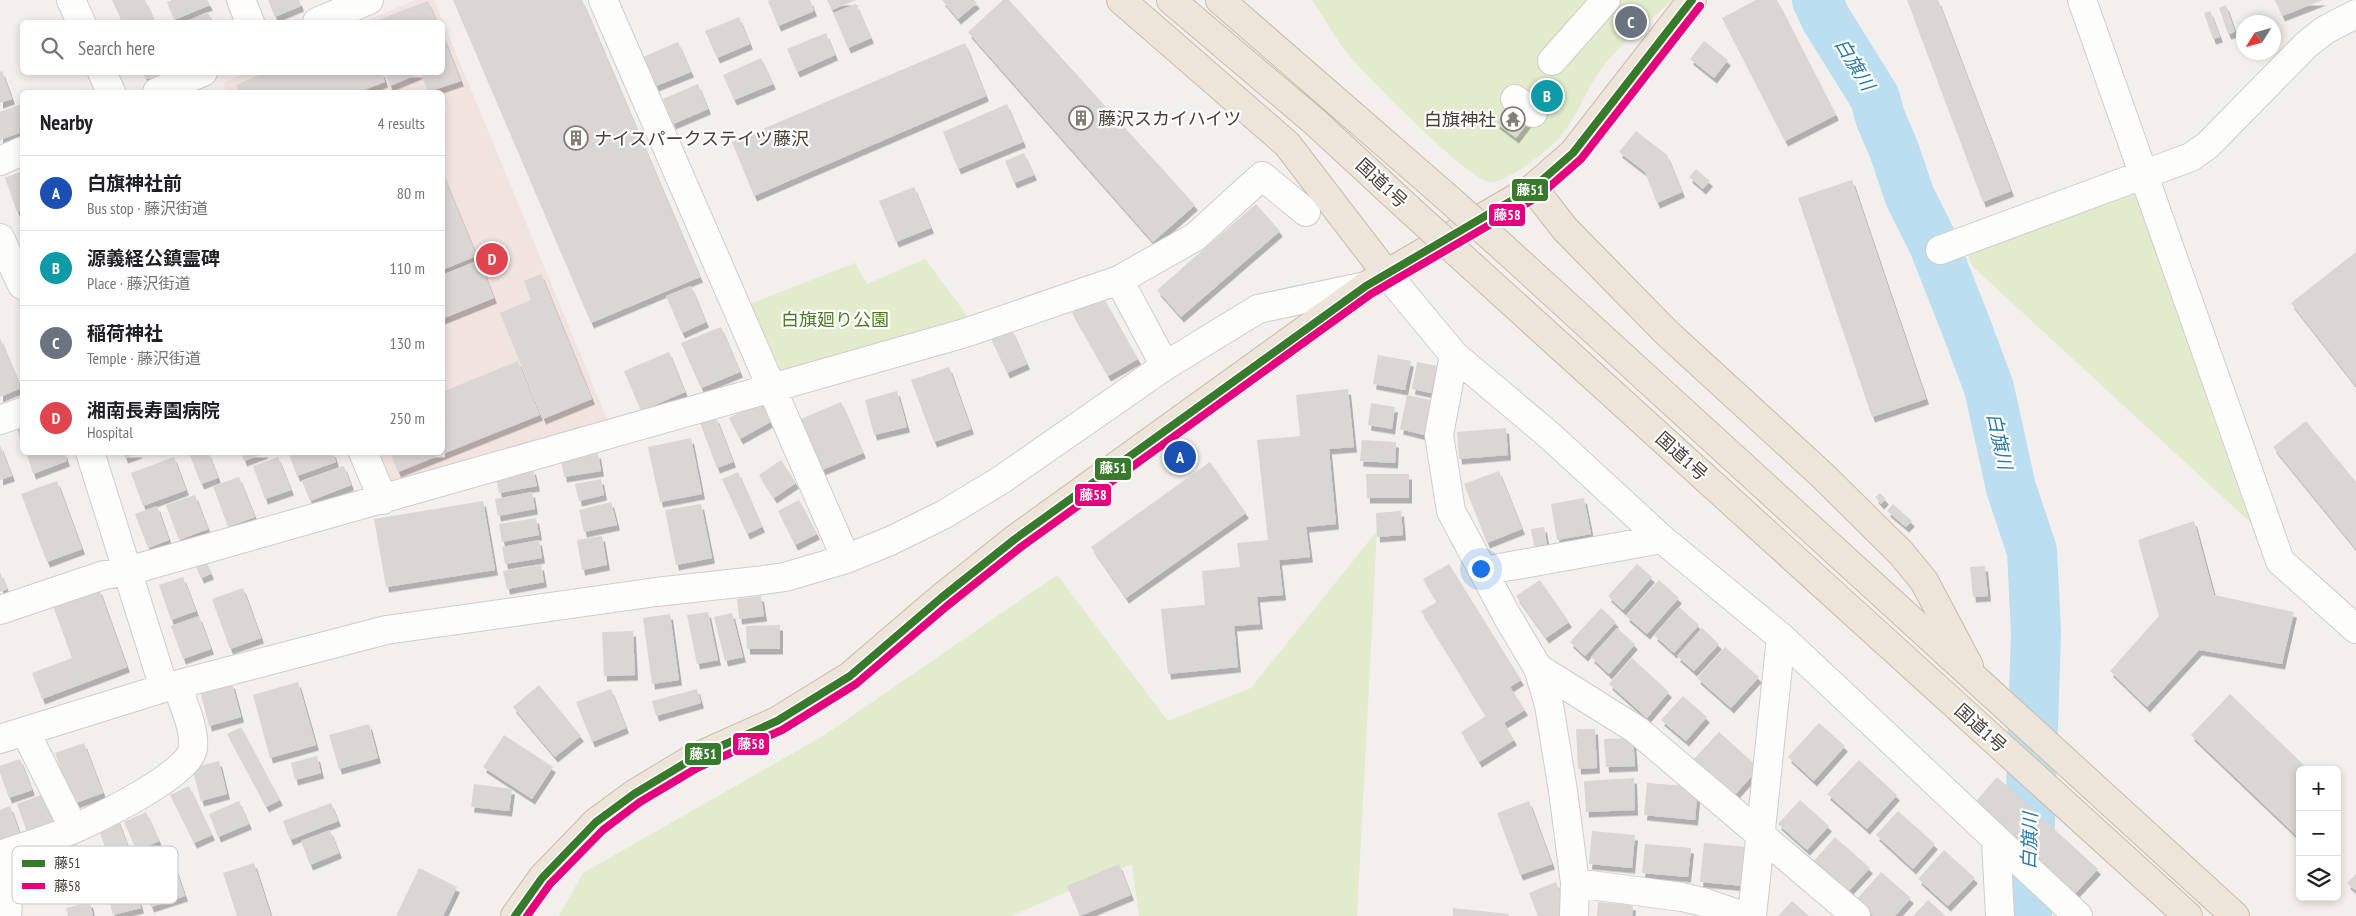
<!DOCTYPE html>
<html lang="en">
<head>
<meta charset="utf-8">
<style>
	:root { --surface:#fff; --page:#f2f2f2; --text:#202124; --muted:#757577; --line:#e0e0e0; --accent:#847d76 }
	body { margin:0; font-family:"PT Sans Narrow","Noto Sans JP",sans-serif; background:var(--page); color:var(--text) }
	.controls { position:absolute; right:15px; bottom:15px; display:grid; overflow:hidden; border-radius:8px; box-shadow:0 2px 8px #0003 }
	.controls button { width:45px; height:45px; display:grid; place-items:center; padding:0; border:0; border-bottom:1px solid var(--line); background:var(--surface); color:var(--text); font:25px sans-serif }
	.compass { position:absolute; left:2236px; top:15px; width:45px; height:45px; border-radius:50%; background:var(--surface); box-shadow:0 2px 8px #0003; rotate:233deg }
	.you { position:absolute; left:1480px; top:568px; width:18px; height:18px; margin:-12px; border:4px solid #fff; border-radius:50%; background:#1a73e8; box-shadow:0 0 0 8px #1a73e833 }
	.badge { display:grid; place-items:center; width:32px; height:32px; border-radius:50%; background:var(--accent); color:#fff; font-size:16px; font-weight:700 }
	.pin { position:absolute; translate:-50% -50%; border:2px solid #fff; box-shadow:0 1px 5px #0006 }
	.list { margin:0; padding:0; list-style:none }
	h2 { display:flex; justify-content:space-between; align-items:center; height:65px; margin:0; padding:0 20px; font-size:21px }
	h2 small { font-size:16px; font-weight:400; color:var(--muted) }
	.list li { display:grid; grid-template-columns:32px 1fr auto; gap:15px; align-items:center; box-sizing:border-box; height:75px; padding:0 20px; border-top:1px solid var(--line) }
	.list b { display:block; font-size:19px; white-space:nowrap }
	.list p { margin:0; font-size:16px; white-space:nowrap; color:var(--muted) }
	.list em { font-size:16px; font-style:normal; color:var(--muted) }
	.icon { flex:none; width:28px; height:28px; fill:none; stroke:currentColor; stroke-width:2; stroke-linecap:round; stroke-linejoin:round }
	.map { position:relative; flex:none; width:2356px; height:916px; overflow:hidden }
	.search { position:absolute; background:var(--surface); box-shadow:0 2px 8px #0003; left:20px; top:20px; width:425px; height:55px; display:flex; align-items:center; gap:12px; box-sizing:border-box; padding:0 18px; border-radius:8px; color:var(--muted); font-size:19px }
	.panel { position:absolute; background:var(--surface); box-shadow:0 2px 8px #0003; left:20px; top:90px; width:425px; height:365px; border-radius:8px }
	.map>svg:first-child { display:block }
	.medical { fill:#f1e3e0 }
	.green { fill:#e2eccc }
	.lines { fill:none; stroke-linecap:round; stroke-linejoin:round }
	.river { stroke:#bbdef0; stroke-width:50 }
	.building { fill:#dad6d3; filter:url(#shadow) }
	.minor-casing { stroke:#d0cdc9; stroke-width:30 }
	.highway-casing { stroke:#cabba7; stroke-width:30 }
	.minor { stroke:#fdfdfc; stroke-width:28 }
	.highway { stroke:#ede5d9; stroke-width:28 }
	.highway-bridge-casing { stroke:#cabba7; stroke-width:30; stroke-linecap:butt }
	.highway-bridge { stroke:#ede5d9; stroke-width:28 }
	.bus-1-casing { stroke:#fff; stroke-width:11 }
	.bus-2-casing { stroke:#fff; stroke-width:11 }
	.bus-1 { stroke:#387a2b; stroke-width:8 }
	.bus-2 { stroke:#e5007d; stroke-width:8 }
	.labels { text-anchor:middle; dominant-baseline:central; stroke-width:4.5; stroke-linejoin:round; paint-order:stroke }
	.poi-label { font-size:18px; fill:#484037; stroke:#fff; text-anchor:start }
	.street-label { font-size:18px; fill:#484037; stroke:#fff }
	.park-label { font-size:18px; fill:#4d7c28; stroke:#fff }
	.water-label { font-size:19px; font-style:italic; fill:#2a7aa6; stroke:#fff }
	.key { fill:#fff; stroke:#c8c6c3; stroke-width:1 }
	.key-label { font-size:14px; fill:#484037 }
	.line-badge { stroke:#fff; stroke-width:2 }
	.badge-label { font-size:14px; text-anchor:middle; font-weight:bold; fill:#fff }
</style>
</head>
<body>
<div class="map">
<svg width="2356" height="916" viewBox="0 0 2356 916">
	<defs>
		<filter id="shadow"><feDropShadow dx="3" dy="5.5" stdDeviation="0" flood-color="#0004"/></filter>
	</defs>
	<rect width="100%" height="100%" fill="#f2efec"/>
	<path class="medical" d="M415,0H434L610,426L390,490L374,453L442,452V92H227L223,83L247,72H442V22H363Z"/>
	<path class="green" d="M1312,0H1672C1647,24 1619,44 1599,72C1585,93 1577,117 1560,137C1547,151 1510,181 1491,182C1471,183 1370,79 1353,60C1337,42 1325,19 1312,0Z
		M2135,194L2250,522L1972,266L1968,255Z
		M925,259L972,322L780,386L745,306L855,263L867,284Z
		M1377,531L1357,916H1139L1132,864L1011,916H559L583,873L823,736L1057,575L1168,721L1251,688Z"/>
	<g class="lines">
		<path class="river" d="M1817,0L1826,19L1875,98L1880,117L1894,150L1910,197L1934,245L1967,329L1989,388L2011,488L2032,551L2036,633L2027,916"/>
	</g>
	<path class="building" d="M112,0H145L155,22H122Z
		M172,0H207L210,5L174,20L167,2Z
		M268,0H299L301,6L275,17Z
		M453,0H582L700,277L591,323Z
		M771,0H810L814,11L778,26L768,1Z
		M827,0H856L832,10Z
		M942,0H974L977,3L958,19Z
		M1003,0H1009L1195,205L1153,242L968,32Z
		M1756,0H1777L1836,115L1785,141L1722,18Z
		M1907,0H1938L2011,191L1983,202Z
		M2275,0H2323L2282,16Z
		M428,1L437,22H374L396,13Z
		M856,4L871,38L848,48L833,13Z
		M2226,5L2235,32L2228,34L2219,8Z
		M2210,11L2220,37L2213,39L2204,13Z
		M208,12L213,22H185Z
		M739,17L750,44L717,58L705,31Z
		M826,33L835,55L797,72L787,49Z
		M443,36L461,81L428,92L421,73L390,86L385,72H442Z
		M1704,41L1728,60L1714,78L1690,59Z
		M678,42L691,72L656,86L643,57Z
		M965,43L986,96L754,196L732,142Z
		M761,58L773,84L734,100L723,75Z
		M2,71L12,99L0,103V72Z
		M266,72H382L385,82L359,92H239L236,85Z
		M143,73H163L146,79Z
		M698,84L708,109L673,124L663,99Z
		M22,104V132L0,140V112Z
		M1007,104L1023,142L958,169L943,132Z
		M1509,106L1529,121L1516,138L1496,123Z
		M1636,131L1667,155L1682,192L1657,203L1645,172L1619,152Z
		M1024,153L1034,175L1014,183L1005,161Z
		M1696,169L1710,181L1703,189L1689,177Z
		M22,171V210L17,212L5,178Z
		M442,172L477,256L442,270Z
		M1852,180L1926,399L1872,417L1798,198Z
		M914,187L931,228L896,242L879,201Z
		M1256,204L1280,231L1181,317L1157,290Z
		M2356,252V386L2291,303Z
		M479,260L494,298L442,319V275Z
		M541,274L592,399L543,419L500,313L531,300L524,281Z
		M691,286L706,322L682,333L666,296Z
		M1102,295L1138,359L1108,376L1072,313Z
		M721,327L740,372L701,388L681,343Z
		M1012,330L1027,364L1007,373L991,339Z
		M0,338L21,388L0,397Z
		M669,352L685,392L641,411L624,371Z
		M1378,355L1411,361L1405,390L1373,384Z
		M518,361L540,415L398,472L390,452H442V422L446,420L442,412V392Z
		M1417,362L1437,366L1431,393L1412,389Z
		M949,367L971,429L934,442L911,380Z
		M1348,389L1354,447L1329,449L1336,524L1306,527L1310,557L1279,560L1283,595L1257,597L1260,624L1234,626L1238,667L1168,674L1161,609L1205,605L1202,571L1240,567L1237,543L1268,540L1257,440L1300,436L1296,395Z
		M897,391L907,427L874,435L865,400Z
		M1407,395L1435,401L1428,436L1400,429Z
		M761,401L772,421L740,439L729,418Z
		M841,402L863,453L822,470L801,419Z
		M1371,403L1395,407L1392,429L1368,425Z
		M716,417L733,462L717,468L700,423Z
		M2306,421L2356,482V549L2273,447Z
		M22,425V443L16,427Z
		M1506,428L1508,455L1459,459L1457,432Z
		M691,438L702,494L660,502L648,447Z
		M1362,440L1396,442L1395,463L1360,461Z
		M0,445L12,476L0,480Z
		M26,452H64L67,461L33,474Z
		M123,452H139V453L125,458Z
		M208,452L218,478L201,484L189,453Z
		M241,452H265V453L244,461Z
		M288,452H333L336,462L297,476Z
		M598,453L601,471L564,477L561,460Z
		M174,457L186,490L143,506L131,473Z
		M278,457L291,490L265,499L253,466Z
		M781,460L796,483L774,498L759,475Z
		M1210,462L1246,513L1126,598L1091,547Z
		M344,466L351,485L310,501L302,481Z
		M533,469L537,486L499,493L496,476Z
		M1499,471L1522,529L1487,543L1464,484Z
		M738,472L762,527L747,534L722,479Z
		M1366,474H1409V498H1367Z
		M239,477L255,517L228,527L213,486Z
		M601,479L604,495L579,501L575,484Z
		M57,481L82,549L47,562L21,494Z
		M532,492L535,509L498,516L495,499Z
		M1880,493L1886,499L1881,504L1875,497Z
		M195,495L208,529L179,540L166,505Z
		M1584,498L1591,534L1557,540L1551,504Z
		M799,500L817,534L795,545L778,511Z
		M483,501L495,570L386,587L374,519Z
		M611,502L617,525L584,532L579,510Z
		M701,504L712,558L676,565L665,510Z
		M1893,504L1912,521L1906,527L1887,511Z
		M157,506L169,540L148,548L135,514Z
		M1401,511L1403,535L1377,537L1376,513Z
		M536,518L539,535L502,542L499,524Z
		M2194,521L2214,595L2294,612L2282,664L2199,650L2147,707L2110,671L2159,616L2138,540Z
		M1544,527L1547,544L1534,546L1531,529Z
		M602,536L607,565L582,570L577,540Z
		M539,540L542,558L505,564L502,547Z
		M204,558L211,574L201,578L194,562Z
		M1449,564L1521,680L1510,687L1525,710L1504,723L1514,740L1479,762L1461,732L1486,716L1421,611L1437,602L1423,579Z
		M1637,564L1652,577L1623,610L1608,596Z
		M541,565L544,582L507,589L503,571Z
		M1985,566L1988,596L1973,597L1970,567Z
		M0,572L7,589L0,592Z
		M183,577L196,611L171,620L159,585Z
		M1540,580L1569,622L1546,638L1516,596Z
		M1659,580L1679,598L1647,634L1626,616Z
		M243,588L261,638L230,649L212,599Z
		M99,589L127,667L42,699L32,673L72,658L53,606Z
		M761,596L764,616L739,619L737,599Z
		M1679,607L1699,625L1674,653L1654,635Z
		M1601,608L1616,622L1585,656L1570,642Z
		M708,612L718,660L697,664L687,615Z
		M732,613L743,657L725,661L714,617Z
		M670,614L679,680L652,684L643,618Z
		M199,616L211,649L183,659L171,626Z
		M780,625V649H747L746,626Z
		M1617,628L1635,644L1609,674L1591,657Z
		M1702,628L1719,644L1694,671L1677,656Z
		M633,631L635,675L604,676L602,632Z
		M1725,647L1759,677L1731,708L1697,678Z
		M1632,658L1669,692L1647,718L1609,684Z
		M298,682L316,745L270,758L253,695Z
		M232,683L241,717L209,726L200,691Z
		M539,685L581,736L555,757L513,707Z
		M611,689L626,728L592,742L576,702Z
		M697,689L701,703L656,716L652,701Z
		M2230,694L2309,770H2300V839L2191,735Z
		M1683,696L1707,717L1686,741L1661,720Z
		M1819,723L1845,746L1814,781L1788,757Z
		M369,724L378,758L339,769L329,735Z
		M241,727L280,800L266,807L227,734Z
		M1576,729H1595L1597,768L1578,769Z
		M1719,732L1759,768L1733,797L1693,760Z
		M504,735L553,767L532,799L483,767Z
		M1633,738L1635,766L1606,767L1604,739Z
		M84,743L103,793L73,804L55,753Z
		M317,756L321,773L295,780L291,763Z
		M20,759L32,790L9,798L0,773V766Z
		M1859,760L1897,795L1867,829L1827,794Z
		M219,761L227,794L201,801L192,768Z
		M1997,777L2098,869L2071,898L1971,807Z
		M1634,778L1635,810L1586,812L1584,781Z
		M1647,783L1698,787L1695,820L1644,815Z
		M474,784L512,789L509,811L471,807Z
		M189,786L212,835L194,843L170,795Z
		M49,792L59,820L27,832L17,804Z
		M1800,800L1829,826L1807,850L1778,824Z
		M239,801L249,824L218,837L209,814Z
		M1529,801L1552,864L1520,875L1497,813Z
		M331,803L338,821L290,840L283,821Z
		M10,806L20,834L0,841V810Z
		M1898,811L1935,844L1913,869L1876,835Z
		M146,812L159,841L137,851L124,822Z
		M117,818L131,854L111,862L97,826Z
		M330,830L339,853L310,865L301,841Z
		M1592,831L1635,835L1632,868L1589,864Z
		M1835,837L1870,868L1846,894L1812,863Z
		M1704,843L1747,847L1744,886L1700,882Z
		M1645,844L1691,848L1688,877L1642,873Z
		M1944,850L1975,878L1948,906L1918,879Z
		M170,852L185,896L151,907L136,864Z
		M254,863L271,916H237L223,873Z
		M1119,864L1131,895L1080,916L1067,886Z
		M419,868L457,887L443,916H396Z
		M131,870L141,908L113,915L103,878Z
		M1881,872L1911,898L1895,916H1873L1856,900Z
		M2356,874V891L2347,883Z
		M1556,882L1569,916H1538L1529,893Z
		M1928,900L1946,916H1913Z
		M1792,901L1809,916H1778Z
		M90,902L93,916H68L66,908Z
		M1598,902L1633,905L1632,916H1597Z
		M1453,908L1509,914V916H1453Z"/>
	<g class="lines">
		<g class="minor-casing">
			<path id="minor" d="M71,0L81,22
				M241,0L250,22
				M603,0L846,559
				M2082,0L2280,561L2356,629
				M317,22L369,0
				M1552,61L1606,0
				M102,72L111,92
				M157,92L203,72
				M1515,99L1533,113
				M0,161L22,151
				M0,238L22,285
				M1940,250L2191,157L2208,145L2306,45L2325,30L2356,14
				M1386,273L1454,355L1549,435L1662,539L1781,637L2078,916
				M1119,280L1165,366
				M1454,355L1439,435L1451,511L1507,616L1538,668L1549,705L1563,791L1575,883L1574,916
				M0,420L22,412
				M90,452L164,688
				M363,452L383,500
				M1483,571L1662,539
				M0,610L104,575L128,571L965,333L1119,280L1195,237L1262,176L1306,212
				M1538,668L1637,730L1856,916
				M25,731L74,829
				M0,739L164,688L386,630L656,592L756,581L785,577L846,559L890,541L943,515L1001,480L1165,366L1258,309L1366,286
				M1996,840L2000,916
				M0,855C25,846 52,839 76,828C100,817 190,774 193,748C195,728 183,704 177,685
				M1575,883L1682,897L1703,902L1743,916
				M7,916L12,851
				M1752,916L1781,637"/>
		</g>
		<g class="highway-casing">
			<path id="highway" d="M1121,0L1287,144L1386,273
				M1171,0L1315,122L1408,208
				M1220,0L1442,193
				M1533,188L1565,229L1667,333L1821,474L1901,553L1924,581L1969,666
				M1506,250L2235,916
				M1474,268L2188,916
				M515,916L542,878L596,822L634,794L692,759L777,721L850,676L941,598L1015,539L1366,286L1533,188L1573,153L1692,0"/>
		</g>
		<use href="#minor" class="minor"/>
		<use href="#highway" class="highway"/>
		<g class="highway-bridge-casing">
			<path id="highway-bridge" d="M1442,193L1506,250
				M1408,208L1474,268"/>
		</g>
		<use href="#highway-bridge" class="highway-bridge"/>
		<g class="bus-1-casing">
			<path id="bus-1" d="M515,916L542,878L596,822L634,794L692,759L777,721L850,676L941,598L1015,539L1366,286L1533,188L1573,153L1692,0"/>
		</g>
		<g class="bus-2-casing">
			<path id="bus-2" d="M527,916L550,884L603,830L640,802L697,768L782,730L856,684L947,606L1021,547L1371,294L1539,196L1581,159L1700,6"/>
		</g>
		<use href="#bus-1" class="bus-1"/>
		<use href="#bus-2" class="bus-2"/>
	</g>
	<defs>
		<g id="building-ring" transform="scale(1.25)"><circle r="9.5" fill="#fff" stroke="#847d76" stroke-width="1.5"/><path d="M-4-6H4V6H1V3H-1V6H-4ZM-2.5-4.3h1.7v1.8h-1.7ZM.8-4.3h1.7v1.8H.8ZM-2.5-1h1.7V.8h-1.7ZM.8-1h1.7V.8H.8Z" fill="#847d76"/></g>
		<g id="temple-ring" transform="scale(1.25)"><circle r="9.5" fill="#fff" stroke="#847d76" stroke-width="1.5"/><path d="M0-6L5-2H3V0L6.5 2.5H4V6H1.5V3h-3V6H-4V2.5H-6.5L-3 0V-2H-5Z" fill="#847d76"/></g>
	</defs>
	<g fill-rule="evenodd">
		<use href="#building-ring" x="1081" y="118"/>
		<use href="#temple-ring" x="1513" y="119"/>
		<use href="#building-ring" x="576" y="138"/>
	</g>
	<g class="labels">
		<g class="poi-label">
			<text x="1098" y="118">藤沢スカイハイツ</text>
			<text x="1496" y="119" text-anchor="end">白旗神社</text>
			<text x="594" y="138">ナイスパークステイツ藤沢</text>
		</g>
		<g class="street-label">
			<text transform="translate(1382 183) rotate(43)">国道1号</text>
			<text transform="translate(1682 456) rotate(42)">国道1号</text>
			<text transform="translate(1981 728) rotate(42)">国道1号</text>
		</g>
		<g class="park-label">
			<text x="835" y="319">白旗廻り公園</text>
		</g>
		<g class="water-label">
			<text transform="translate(1855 64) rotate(59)">白旗川</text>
			<text transform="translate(2000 441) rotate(78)">白旗川</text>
			<text transform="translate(2029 841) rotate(-88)">白旗川</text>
		</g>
	</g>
	<rect x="12" y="846" width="166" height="58" rx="8" class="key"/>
	<rect x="22" y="860" width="23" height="7" fill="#387a2b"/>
	<rect x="22" y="883" width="23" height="6" fill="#e5007d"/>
	<g class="key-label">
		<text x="54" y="868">藤51</text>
		<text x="54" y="891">藤58</text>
	</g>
	<g class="line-badge">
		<rect x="1511" y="178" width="38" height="24" rx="5" fill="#387a2b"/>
		<rect x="1488" y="203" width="38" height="24" rx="5" fill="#e5007d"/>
		<rect x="1094" y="457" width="38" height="24" rx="5" fill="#387a2b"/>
		<rect x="1074" y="483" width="38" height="24" rx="5" fill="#e5007d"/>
		<rect x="732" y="732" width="38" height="24" rx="5" fill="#e5007d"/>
		<rect x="684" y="742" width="38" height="24" rx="5" fill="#387a2b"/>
	</g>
	<g class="badge-label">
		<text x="1530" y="195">藤51</text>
		<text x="1507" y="220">藤58</text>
		<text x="1113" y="473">藤51</text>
		<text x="1093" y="500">藤58</text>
		<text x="751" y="749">藤58</text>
		<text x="703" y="759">藤51</text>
	</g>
</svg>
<div class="controls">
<button>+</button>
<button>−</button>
<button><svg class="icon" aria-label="layers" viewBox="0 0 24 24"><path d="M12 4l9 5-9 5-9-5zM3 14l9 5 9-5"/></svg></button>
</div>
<svg class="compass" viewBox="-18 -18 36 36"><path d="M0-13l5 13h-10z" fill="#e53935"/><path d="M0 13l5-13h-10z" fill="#757577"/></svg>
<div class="you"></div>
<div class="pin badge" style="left:1180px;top:457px;background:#1a4fb4">A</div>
<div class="pin badge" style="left:1547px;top:96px;background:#0f9aa8">B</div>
<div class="pin badge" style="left:1631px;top:22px;background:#6b7280">C</div>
<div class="pin badge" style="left:492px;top:259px;background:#e0444e">D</div>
<div class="search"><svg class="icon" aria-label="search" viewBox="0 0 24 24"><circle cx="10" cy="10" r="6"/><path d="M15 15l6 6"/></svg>Search here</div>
<section class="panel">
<h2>Nearby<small>4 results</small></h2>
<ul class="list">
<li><span class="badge" style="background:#1a4fb4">A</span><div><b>白旗神社前</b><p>Bus stop · 藤沢街道</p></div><em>80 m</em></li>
<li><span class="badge" style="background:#0f9aa8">B</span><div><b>源義経公鎮霊碑</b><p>Place · 藤沢街道</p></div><em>110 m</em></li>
<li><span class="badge" style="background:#6b7280">C</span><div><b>稲荷神社</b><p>Temple · 藤沢街道</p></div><em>130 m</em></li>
<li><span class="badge" style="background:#e0444e">D</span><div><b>湘南長寿園病院</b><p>Hospital</p></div><em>250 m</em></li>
</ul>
</section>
</div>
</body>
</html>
